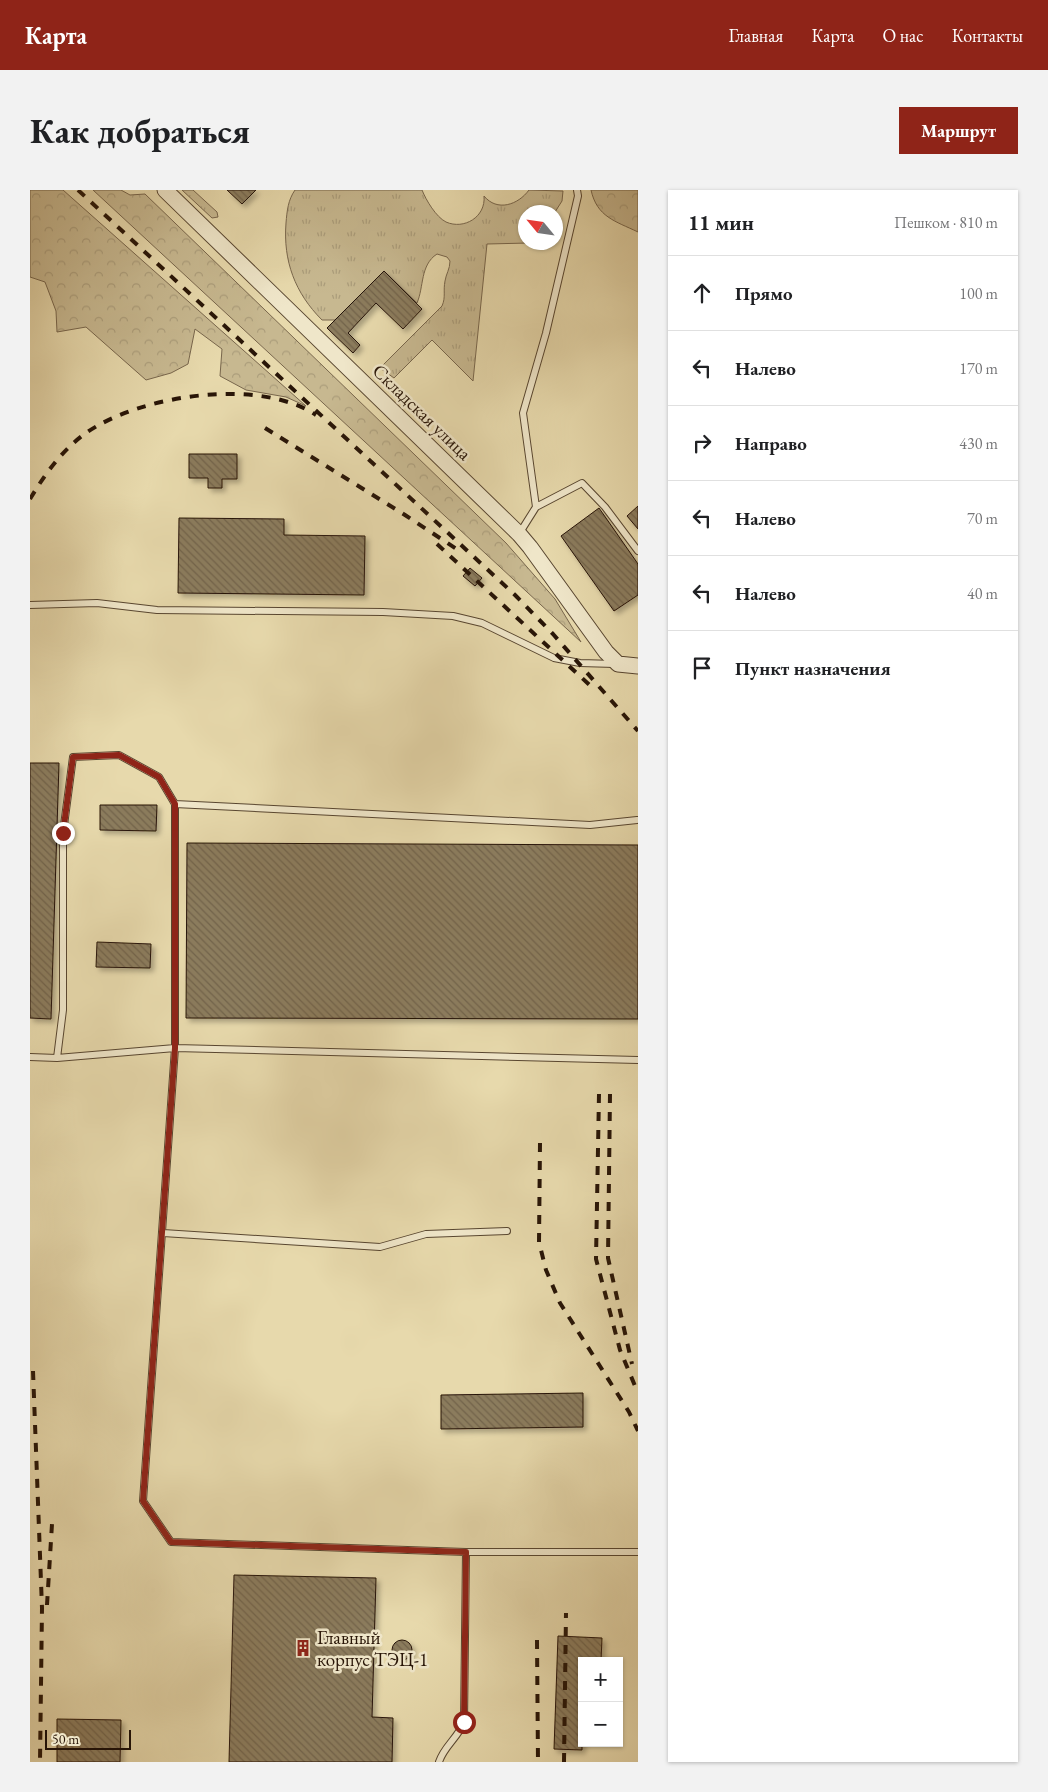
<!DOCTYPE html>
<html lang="ru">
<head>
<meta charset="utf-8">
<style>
	:root { --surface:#fff; --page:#f2f2f2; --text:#202124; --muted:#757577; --line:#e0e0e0; --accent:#8f2418 }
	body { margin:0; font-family:"EB Garamond",serif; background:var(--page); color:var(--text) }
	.controls { position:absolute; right:15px; bottom:15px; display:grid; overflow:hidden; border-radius:0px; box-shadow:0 1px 4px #0004 }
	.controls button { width:45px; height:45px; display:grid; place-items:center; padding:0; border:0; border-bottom:1px solid var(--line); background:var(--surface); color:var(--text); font:25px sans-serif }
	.compass { position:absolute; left:488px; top:15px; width:45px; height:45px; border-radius:50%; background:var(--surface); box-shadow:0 1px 4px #0004; rotate:299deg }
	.scale { position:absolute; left:15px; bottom:12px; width:86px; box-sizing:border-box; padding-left:5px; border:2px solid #281507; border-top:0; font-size:14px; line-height:18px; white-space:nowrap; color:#281507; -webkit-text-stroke:4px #efe6c9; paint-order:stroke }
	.stop { position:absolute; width:15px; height:15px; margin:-11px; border:4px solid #8f2418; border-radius:50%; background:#fff }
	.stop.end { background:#8f2418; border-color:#fff; box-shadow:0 1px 5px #0008 }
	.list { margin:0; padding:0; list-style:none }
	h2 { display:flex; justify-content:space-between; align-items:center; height:65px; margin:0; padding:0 20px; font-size:21px }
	h2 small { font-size:16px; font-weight:400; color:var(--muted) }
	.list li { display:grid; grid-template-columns:32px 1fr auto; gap:15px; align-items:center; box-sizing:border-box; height:75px; padding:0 20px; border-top:1px solid var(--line) }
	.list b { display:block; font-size:19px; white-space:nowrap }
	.list em { font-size:16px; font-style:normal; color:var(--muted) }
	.icon { flex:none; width:28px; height:28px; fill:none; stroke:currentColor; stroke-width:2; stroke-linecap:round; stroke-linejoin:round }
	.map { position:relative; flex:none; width:608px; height:1572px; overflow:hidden; border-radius:0px }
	header { display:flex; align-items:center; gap:30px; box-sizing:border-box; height:70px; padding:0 25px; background:var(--accent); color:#fff }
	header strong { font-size:24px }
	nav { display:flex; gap:28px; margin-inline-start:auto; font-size:18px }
	.intro { display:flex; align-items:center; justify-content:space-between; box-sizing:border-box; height:120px; padding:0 30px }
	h1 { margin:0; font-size:35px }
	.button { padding:12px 22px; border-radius:0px; background:var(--accent); color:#fff; font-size:18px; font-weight:700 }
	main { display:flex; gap:30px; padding:0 30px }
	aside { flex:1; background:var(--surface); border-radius:0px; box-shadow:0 1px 4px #0004 }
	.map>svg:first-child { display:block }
	.grass { fill:url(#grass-tufts); stroke:#78664c }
	.forest { fill:url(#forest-crowns); stroke:#78664c }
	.building { fill:url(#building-back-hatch); stroke:#281507; filter:url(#shadow) }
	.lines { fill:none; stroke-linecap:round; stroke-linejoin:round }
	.service-casing { stroke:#584630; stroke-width:8 }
	.tertiary-casing { stroke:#584630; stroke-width:17 }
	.service { stroke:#efe6c9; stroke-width:6 }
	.tertiary { stroke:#efe6c9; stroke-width:15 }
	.rail { stroke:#281507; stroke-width:4; stroke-dasharray:9 9; stroke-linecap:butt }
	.route { stroke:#8f2418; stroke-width:6 }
	.labels { text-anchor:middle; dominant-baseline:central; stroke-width:5; stroke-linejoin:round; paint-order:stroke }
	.street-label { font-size:19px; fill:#281507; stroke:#efe6c9 }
	.poi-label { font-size:19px; fill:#281507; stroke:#efe6c9; text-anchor:start }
</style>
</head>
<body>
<header>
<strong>Карта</strong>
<nav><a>Главная</a><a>Карта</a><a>О нас</a><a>Контакты</a></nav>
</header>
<div class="intro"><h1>Как добраться</h1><a class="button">Маршрут</a></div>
<main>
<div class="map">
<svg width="608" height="1572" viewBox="0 0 608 1572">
	<defs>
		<pattern id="grass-tufts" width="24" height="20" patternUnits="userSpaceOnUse" patternTransform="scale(1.25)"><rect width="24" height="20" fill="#c7b890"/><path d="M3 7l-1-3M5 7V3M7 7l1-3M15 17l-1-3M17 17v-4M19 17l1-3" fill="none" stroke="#ab9d7b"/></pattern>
		<pattern id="forest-crowns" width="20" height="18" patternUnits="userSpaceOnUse" patternTransform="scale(1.25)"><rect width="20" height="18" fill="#c7b890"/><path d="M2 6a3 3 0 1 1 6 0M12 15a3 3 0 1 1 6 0" fill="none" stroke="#ab9d7b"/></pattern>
		<pattern id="building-back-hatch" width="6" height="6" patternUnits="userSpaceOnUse" patternTransform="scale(1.25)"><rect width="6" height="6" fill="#8b7b5d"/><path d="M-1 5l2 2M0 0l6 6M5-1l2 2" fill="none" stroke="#72644b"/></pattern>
		<filter id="shadow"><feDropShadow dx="3.5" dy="3.5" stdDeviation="2.5" flood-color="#0004"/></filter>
	</defs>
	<rect width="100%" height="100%" fill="#e7d9ac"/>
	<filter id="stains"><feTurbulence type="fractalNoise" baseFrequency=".004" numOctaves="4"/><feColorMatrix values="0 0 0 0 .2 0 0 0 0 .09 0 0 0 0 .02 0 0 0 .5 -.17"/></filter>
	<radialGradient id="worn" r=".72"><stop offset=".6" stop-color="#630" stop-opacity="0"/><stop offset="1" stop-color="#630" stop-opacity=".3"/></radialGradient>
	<path class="grass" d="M152,0H163L187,22L188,27L182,28Z
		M265,0H392C396,10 406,27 416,32C434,40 456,27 454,6C467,22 488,15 499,0L533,1L532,11L525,22H496V52L499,53L457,54L443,191L402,150L364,188L350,178L412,116C416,107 413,101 415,91C416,84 420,79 420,71L417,67L407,64C390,75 394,97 387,113L354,81L305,130H292C265,103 253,71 256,33C257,21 258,10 265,0Z"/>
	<path class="forest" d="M0,0H33L276,216L256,207L216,200L190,186L192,159L165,139L158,174L141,183L116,190L56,137L27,142L26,121L15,92L0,87Z
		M63,0H91L100,5L115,4L476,353L525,409L551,452Z
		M561,0H608V42C585,31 567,27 561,0Z"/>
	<path class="building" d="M197,0H226L212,14Z
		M354,81L392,119L373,139L346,113L318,143L330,155L323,163L297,138Z
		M159,264H207V289H192V298H178V288H159Z
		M608,316V339L597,326Z
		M569,318L608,374V405L584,421L531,346Z
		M149,328L254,329V345L335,346L334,405L148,403Z
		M440,378L452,388L445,396L433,386Z
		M0,573H29L21,829L0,828Z
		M70,615H127L126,641L70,640Z
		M157,653L608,655V829L156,828Z
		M67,752L121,754L120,778L66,777Z
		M553,1203V1237L411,1239V1205Z
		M204,1385L346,1388L342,1527L363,1528L362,1572H199Z
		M528,1446L572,1448L571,1471H552V1560L524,1559Z
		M362 1460a10 10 0 1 1 20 0a10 10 0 1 1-20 0Z
		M27,1529L91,1530L90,1572H27Z"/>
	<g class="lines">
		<g class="service-casing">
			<path id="service" d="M506,317L552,293L575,317L608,361
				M489,344L506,317L493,223L516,143L548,6L547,0
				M0,415L67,413L127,420L353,422L423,426L452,433L524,468L550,473L585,474
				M607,630L560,635L145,614V858L113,1311L141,1352L436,1362H608
				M0,867L27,868L145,858L608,870
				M27,868L33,820V643L43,567L89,565L129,587L145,614
				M133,1043L350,1057L396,1044L477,1041
				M409,1572C414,1556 428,1548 434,1532L436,1362"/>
		</g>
		<g class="tertiary-casing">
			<path id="tertiary" d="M135,0L489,344L500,357L576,462L588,474L608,476"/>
		</g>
		<use href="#service" class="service"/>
		<use href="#tertiary" class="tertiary"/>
		<path class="rail" d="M48,0L485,405L523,444L608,541
			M235,238L375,325L428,360
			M0,309C15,284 32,260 56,243C110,205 229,187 286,225
			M407,354L565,500
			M569,904L566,1069L590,1160L608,1203
			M580,904L578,1068L602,1174
			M510,953L509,1052L516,1080L530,1113L599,1222L608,1241
			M3,1181L12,1418L10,1572
			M17,1415L22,1334
			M507,1450L508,1572
			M534,1572L536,1423"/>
	</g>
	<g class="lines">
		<path class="route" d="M33,643L43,567L89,565L129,587L145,614V858L113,1311L141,1352L436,1362L434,1532"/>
	</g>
	<defs>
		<g id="building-bare" transform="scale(1.35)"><path d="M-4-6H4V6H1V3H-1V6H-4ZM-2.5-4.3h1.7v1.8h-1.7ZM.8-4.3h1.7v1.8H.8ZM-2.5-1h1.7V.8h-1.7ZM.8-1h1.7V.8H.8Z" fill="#8f2418" stroke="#efe6c9" stroke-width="2.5" paint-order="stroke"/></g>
	</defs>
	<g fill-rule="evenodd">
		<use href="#building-bare" x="273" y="1458"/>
	</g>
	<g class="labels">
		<g class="street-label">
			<text transform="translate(392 222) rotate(44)">Складская улица</text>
		</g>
		<g class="poi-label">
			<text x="287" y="1447">Главный<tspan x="287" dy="22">корпус ТЭЦ-1</tspan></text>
		</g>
	</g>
	<rect width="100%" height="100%" filter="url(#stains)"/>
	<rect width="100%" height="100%" fill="url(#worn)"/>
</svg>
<div class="controls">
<button>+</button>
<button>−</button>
</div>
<svg class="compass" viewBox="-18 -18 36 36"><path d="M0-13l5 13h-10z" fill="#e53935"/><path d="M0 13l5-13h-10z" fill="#757577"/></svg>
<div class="scale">50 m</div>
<div class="stop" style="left:434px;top:1532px"></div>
<div class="stop end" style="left:33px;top:643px"></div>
</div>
<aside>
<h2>11 мин<small>Пешком · 810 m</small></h2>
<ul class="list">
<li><svg class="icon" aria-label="ahead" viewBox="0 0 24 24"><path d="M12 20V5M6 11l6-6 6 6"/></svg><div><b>Прямо</b></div><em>100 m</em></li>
<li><svg class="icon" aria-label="left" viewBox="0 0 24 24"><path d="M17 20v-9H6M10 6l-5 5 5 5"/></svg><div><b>Налево</b></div><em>170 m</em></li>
<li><svg class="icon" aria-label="right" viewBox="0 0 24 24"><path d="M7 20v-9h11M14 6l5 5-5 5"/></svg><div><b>Направо</b></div><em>430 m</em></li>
<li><svg class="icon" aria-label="left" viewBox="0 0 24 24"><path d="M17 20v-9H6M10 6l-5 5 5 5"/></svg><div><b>Налево</b></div><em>70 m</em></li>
<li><svg class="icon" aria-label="left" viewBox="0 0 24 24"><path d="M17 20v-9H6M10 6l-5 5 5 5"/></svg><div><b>Налево</b></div><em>40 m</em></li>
<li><svg class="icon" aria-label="arrive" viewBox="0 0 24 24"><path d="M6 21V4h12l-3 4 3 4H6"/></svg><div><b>Пункт назначения</b></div></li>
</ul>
</aside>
</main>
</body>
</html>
